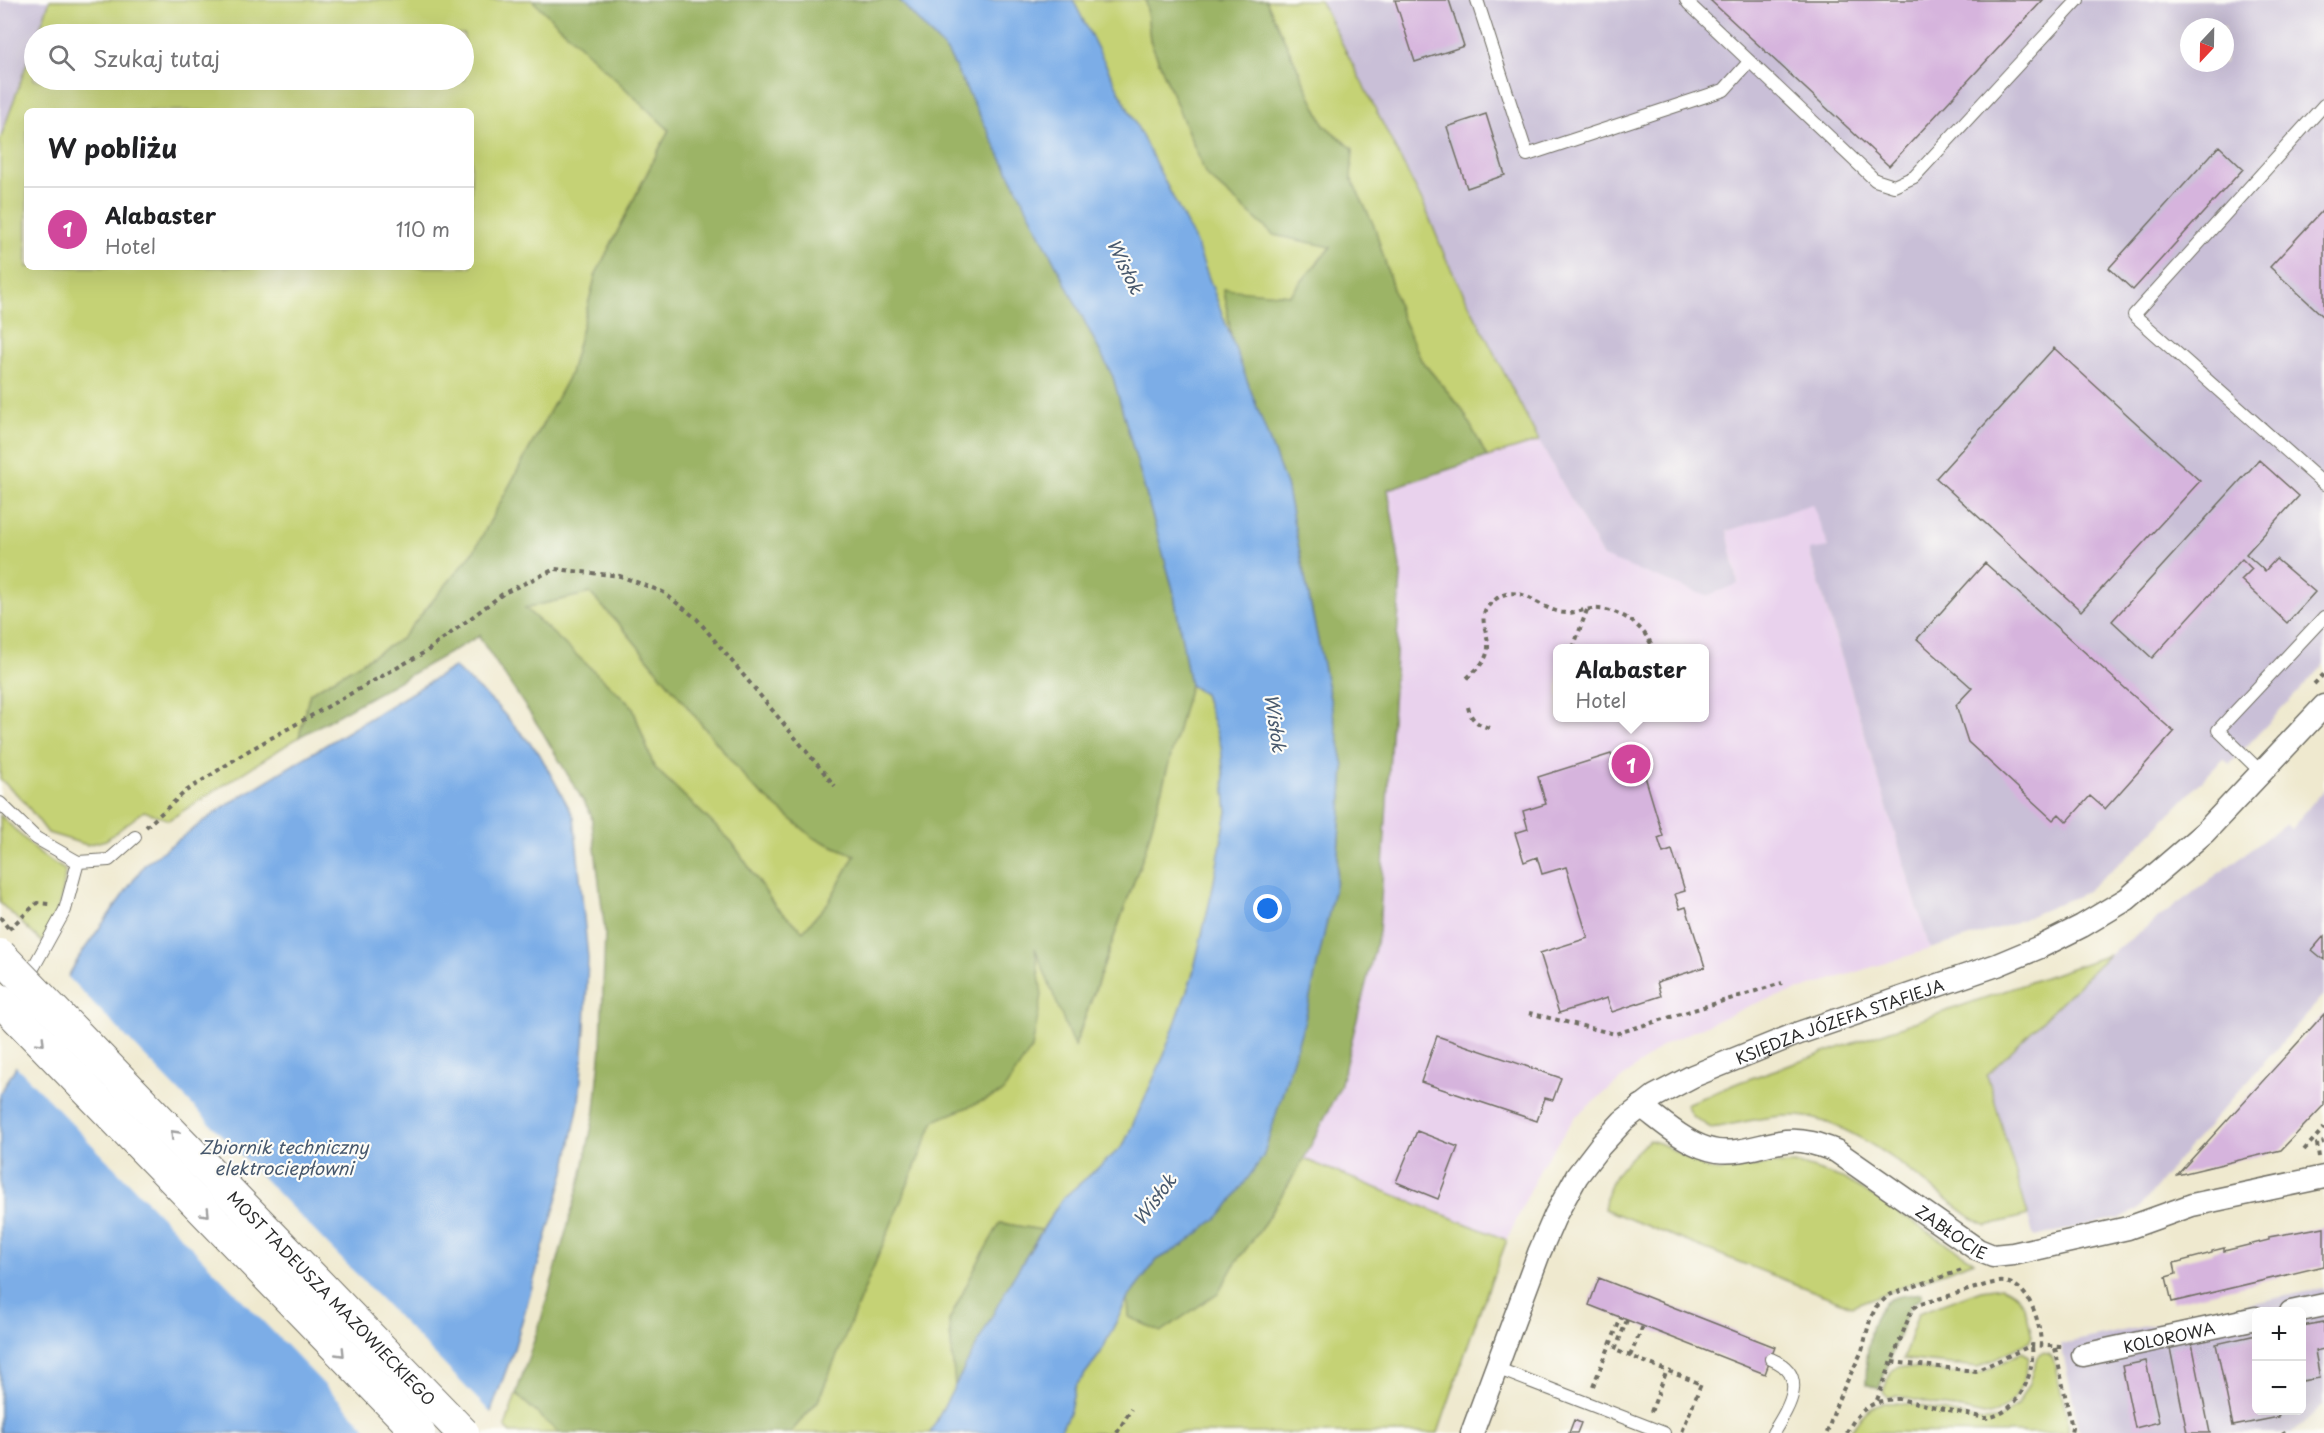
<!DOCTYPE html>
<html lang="pl">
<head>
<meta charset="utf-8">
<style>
	:root { --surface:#fff; --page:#f2f2f2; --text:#202124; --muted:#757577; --line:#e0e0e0; --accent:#b45309 }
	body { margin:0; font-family:"Playpen Sans",sans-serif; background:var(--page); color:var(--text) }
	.controls { position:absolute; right:18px; bottom:18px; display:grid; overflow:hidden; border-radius:9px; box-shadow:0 6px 24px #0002 }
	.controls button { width:54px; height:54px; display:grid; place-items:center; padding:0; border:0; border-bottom:2px solid var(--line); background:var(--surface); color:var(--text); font:30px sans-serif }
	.compass { position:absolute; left:2180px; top:18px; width:54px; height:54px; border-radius:50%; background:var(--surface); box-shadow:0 6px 24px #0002; rotate:202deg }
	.you { position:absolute; left:1268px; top:909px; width:21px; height:21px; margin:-15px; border:4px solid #fff; border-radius:50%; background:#1a73e8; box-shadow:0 0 0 9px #1a73e833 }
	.badge { display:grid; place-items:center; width:39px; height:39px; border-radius:50%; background:var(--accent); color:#fff; font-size:20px; font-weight:700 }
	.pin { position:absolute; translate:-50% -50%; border:3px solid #fff; box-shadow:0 2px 6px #0006 }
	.popup { position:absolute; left:1553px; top:644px; width:156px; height:78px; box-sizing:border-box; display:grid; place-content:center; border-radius:9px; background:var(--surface); filter:drop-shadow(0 2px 4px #0005); font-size:20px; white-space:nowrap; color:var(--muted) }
	.popup b { font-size:22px; color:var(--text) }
	.popup::after { content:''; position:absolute; left:50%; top:100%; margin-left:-12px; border:12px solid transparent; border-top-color:var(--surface) }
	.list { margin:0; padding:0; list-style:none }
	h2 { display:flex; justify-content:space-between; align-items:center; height:78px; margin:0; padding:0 24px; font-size:26px }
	h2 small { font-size:20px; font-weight:400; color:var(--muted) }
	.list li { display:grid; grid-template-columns:39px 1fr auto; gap:18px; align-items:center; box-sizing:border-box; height:84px; padding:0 24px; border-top:2px solid var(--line) }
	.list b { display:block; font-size:22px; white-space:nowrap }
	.list p { margin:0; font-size:20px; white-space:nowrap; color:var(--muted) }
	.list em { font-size:20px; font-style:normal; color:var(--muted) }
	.icon { flex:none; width:33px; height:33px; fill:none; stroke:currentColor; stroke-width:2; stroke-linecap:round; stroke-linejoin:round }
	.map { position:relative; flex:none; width:2324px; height:1433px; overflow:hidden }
	.search { position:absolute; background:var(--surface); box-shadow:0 6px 24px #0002; left:24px; top:24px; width:450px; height:66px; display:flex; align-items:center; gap:15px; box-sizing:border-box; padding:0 21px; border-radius:33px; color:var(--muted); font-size:22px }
	.panel { position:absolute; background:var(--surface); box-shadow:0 6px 24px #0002; left:24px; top:108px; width:450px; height:162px; border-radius:9px }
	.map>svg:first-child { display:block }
	.built { fill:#e9d2ed; fill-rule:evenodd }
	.industrial { fill:#c9bfd7; fill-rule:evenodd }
	.green { fill:#c5d274; stroke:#787e50; stroke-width:1.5; fill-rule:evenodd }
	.forest { fill:#9cb466; stroke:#647048; stroke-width:1.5; fill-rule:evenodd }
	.water { fill:#7cade7; stroke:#546c89; stroke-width:1.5 }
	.pier { fill:#efe9cf }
	.building { fill:#d6b4dd }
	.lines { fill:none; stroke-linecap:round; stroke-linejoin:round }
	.lane-casing { stroke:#706e64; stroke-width:14 }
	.street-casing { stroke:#706e64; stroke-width:25 }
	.path { stroke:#706e64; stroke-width:4; stroke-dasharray:4.5 4.5; stroke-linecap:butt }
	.lane { stroke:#fff; stroke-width:12 }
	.street { stroke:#fff; stroke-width:22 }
	.secondary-bridge-casing { stroke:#706e64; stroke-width:34; stroke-linecap:butt }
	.secondary-bridge { stroke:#fff; stroke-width:32 }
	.oneway { stroke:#a0a0a0 }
	.labels { text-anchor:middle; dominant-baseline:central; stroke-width:4.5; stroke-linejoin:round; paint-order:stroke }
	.street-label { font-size:16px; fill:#2b2b2b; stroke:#fdfcf7 }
	.water-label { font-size:18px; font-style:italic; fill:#47586d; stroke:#fdfcf7 }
</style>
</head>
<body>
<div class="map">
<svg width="2324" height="1433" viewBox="0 0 2324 1433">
	<rect width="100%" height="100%" fill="#fdfcf7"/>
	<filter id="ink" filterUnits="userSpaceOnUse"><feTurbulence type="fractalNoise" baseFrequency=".0167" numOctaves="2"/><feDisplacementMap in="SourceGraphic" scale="12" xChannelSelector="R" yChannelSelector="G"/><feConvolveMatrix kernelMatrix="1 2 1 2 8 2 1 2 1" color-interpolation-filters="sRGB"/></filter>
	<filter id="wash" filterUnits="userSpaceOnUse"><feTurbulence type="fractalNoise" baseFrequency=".008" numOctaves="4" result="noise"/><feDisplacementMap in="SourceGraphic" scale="24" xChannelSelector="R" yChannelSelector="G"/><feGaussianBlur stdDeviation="1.35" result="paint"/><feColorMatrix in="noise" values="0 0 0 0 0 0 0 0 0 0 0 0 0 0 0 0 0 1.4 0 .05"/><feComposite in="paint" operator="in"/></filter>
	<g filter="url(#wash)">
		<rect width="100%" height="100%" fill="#efe9cf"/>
		<path class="built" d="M1539,441L1603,557L1738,583L1727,531L1812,503L1829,547L1809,551L1930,949L1751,1005L1663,1045L1575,1117L1542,1165L1507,1240L1304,1159L1340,1087L1379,932L1401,574L1388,488ZM1558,648H1704V718H1558Z"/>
		<path class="industrial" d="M0,0H50L38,34H34V43L0,140Z
			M1320,0H2324V664L2230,764L2223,759L2134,851L2084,893L2009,925L1930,949L1809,550L1829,547L1812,504L1727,531L1738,584L1706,596L1603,557L1539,441L1446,259L1425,207ZM2189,27H2225V63H2189Z
			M2324,789V995L2176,1162L2139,1209L2122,1217L2034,1237L1987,1076L2109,955L2285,824L2291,829Z
			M2324,1288V1404L2292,1433H2080L2061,1344ZM2256,1312H2302V1410H2256Z"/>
		<path class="green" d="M50,0H532L669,129L596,274L570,374L474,551L401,639L310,693L299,737L169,820L144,811L106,840L87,845L48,833L22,799L0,779V140L34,43V80H464V34H38ZM27,111H471V267H27Z
			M1073,0H1146L1150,40L1206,175L1274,235L1331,246L1290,295L1224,290L1232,341L1195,241Z
			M1266,0H1320L1425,207L1446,259L1539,441L1487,457L1462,409L1421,360L1400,313L1375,228L1351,178L1353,149L1324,125Z
			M590,593L627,633L752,786L814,838L855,855L828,903L803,931L775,906L732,842L654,767L632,706L525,608Z
			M1190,685L1204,694L1221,746L1227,812L1212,892L1192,977L1162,1060L1123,1146L1061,1200L1042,1230L1000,1223L977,1264L949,1321L955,1386L930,1433H790L818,1401L934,1121L1002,1093L1034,944L1075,1046L1145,851Z
			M0,815L41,855L65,870C64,898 56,918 42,942L0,903Z
			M2109,955L1987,1075L2028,1215L1986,1226L1970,1217C1924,1183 1856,1121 1798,1116C1773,1114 1736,1124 1711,1128L1692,1116L1686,1104L1740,1082Z
			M1649,1140L1664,1145L1705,1168L1719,1171L1771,1164H1799L1845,1179L1974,1261L1851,1306L1604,1209C1610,1172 1623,1165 1649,1140Z
			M1304,1159L1507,1240L1477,1318L1438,1433H1059L1070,1411L1075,1387L1100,1354L1128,1298L1129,1317L1161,1332L1219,1292L1234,1265L1260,1230Z
			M2002,1287C2027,1297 2026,1313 2032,1336L2029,1342L1978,1367L1903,1359L1918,1313L1981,1290Z
			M2022,1352L2029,1356C2026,1382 2016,1407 1989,1416L1897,1396L1887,1397L1883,1391L1892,1370L1899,1366L1968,1375L1984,1372Z
			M2042,1353L2049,1354L2053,1358L2068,1420V1433L1850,1432C1857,1421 1864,1411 1876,1405C1895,1396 1961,1416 1983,1421L1998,1420L2017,1405L2029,1383L2037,1357Z
			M516,1394L559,1433H511L505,1427Z"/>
		<path class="forest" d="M532,0H899L948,53L1113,377L1173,589L1190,685L1145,851L1074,1047L1035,948L1042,995L1032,1048L1002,1093L934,1121L818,1401L790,1433H559L516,1394L541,1320L581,1178L595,1111L601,1047L605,933L591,814L543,733L479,637L481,635L299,737L310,693L401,639L474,551L570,374L596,274L669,130ZM590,593L627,633L752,786L814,838L855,855L828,903L803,931L775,906L732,842L654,767L632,706L525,608Z
			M1146,0H1266L1324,125L1353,149L1351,178L1375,228L1400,313L1421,360L1462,409L1487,457L1388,489L1401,574L1379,932L1340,1087L1304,1159L1260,1230L1234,1265L1219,1292L1161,1332L1129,1317L1128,1298L1157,1260L1185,1244L1263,1157L1336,881L1344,767L1286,485L1232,341L1224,289L1290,295L1331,247L1274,235L1206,175L1150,40Z
			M1000,1223L1042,1230L1008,1286L955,1386L949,1321L977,1264Z
			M1921,1293L1922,1297L1910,1305L1879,1389L1866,1384C1867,1359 1866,1315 1889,1300C1897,1295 1912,1295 1921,1293Z"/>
		<path class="water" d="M899,0H1073L1195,241L1286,485L1344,767L1336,881L1305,1020L1263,1157L1223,1213L1185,1244L1157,1260L1128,1298L1100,1354L1075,1387L1070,1411L1059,1433H930L1008,1286L1061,1200L1123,1146L1162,1060L1192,977L1212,892L1227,812L1221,746L1204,694L1190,685L1173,589L1113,377L948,53Z
			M454,667L495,704L539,753L574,817L588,958L585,1029L579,1103L565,1172L514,1349L483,1433H0V1094L81,954L145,864L225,806Z"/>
		<path class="pier" d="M65,974L493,1415L487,1433H371L14,1064Z"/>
		<g id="blocks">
			<path class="building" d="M1395,0H1449L1464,46L1415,62Z
				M1710,0H2043L1889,166Z
				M1486,114L1505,175L1467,188L1447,127Z
				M2219,146L2243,169L2133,290L2109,268Z
				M2324,209V317L2270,267Z
				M2054,348L2200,481L2081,611L1936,478Z
				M2259,460L2299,496L2246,554L2265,571L2276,559L2315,592L2287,623L2241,580L2252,569L2242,559L2152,658L2112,621Z
				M1985,563L2174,732L2105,809L2090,796L2067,822L2059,814L2053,820L1968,742L1956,705L1972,688L1917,639Z
				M1611,754L1620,780L1644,773L1663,836L1658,838L1663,853L1672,850L1685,891L1675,894L1680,909L1686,907L1705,967L1657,982L1661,996L1612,1012L1607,998L1559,1013L1540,953L1588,938L1566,867L1542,874L1537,857L1524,862L1515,833L1528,829L1523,811L1546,804L1538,777Z
				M2324,936V960L2312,950Z
				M2324,1014V1105L2281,1150L2177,1175Z
				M1437,1036L1561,1078L1553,1100L1545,1098L1537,1121L1421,1082Z
				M1417,1131L1458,1147L1438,1199L1396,1182Z
				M2324,1227V1266L2172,1302L2166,1277L2176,1274L2174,1263L2212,1253V1251L2224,1248V1251L2269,1240V1237Z
				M1599,1278L1775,1347L1765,1374L1589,1305Z
				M2324,1322V1349L2315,1351L2320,1378L2302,1381V1326Z
				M2256,1335V1410H2278L2279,1417L2233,1426L2216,1344Z
				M2192,1343L2210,1433H2187L2170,1348Z
				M2146,1361L2159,1422L2135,1428L2122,1366Z
				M1574,1420L1581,1423L1577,1433H1569Z"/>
		</g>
	</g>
	<g filter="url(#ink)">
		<use href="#blocks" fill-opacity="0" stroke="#706e64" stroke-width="1.5"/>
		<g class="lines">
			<g class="lane-casing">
				<path id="lane" d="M1477,0L1527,155L1724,90L1749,62
					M1686,0L1689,4L1875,180L1894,186L1914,177L2078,0
					M2324,105L2134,315L2324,484
					M2261,772L2218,730L2324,617
					M0,803L36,838L78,862
					M26,981L65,910L78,862L109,860L135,837
					M1771,1359C1810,1375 1789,1407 1773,1433
					M1496,1368L1664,1433"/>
			</g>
			<g class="street-casing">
				<g id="street">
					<path id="s1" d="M1641,1106C1663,1122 1689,1147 1717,1151C1741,1154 1762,1144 1786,1141C1804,1139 1820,1145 1836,1151L1978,1250L1993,1256L2013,1254L2128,1228L2192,1205L2324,1177"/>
					<path d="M2291,1312L2324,1305"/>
					<path id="s2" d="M2083,1355L2256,1318"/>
					<path id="s3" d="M1472,1433L1539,1253L1556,1214L1577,1176L1600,1146L1623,1121L1655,1096L1693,1076L1799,1033L1997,965L2040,947L2082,926L2127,899L2205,832L2324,706"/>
				</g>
			</g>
			<path class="path" d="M1573,648L1587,610
				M1467,678C1476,670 1487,661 1488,648C1489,628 1473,616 1496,599C1519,582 1537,607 1559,612C1571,615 1580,610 1591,609C1617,607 1643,624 1653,648
				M2314,684L2324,674
				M1468,707C1471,720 1477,724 1489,728
				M146,827L186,791L248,751L427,651L504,593L555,569L620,576L663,592L697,619L835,786
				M0,917L8,928
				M9,929L37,903L49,904
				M1529,1013L1615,1034L1782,983
				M2304,1150L2324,1128
				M2319,1157L2317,1144L2324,1142
				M1627,1320L1615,1350L1701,1384L1682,1432
				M2055,1348L2072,1428L2071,1433
				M1630,1356L1643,1326
				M1892,1362L1976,1371L2032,1345L2062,1347
				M1593,1386L1621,1318
				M1877,1400L1912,1309L1917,1305C1935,1300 1953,1295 1971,1289C1980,1287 1990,1283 1999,1282C2029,1279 2041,1324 2041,1346
				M1651,1412L1667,1370
				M2283,1431L2284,1433
				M1117,1433L1131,1409
				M1827,1433L1838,1400L1862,1351L1870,1320L1876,1307L1889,1295L1965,1269
				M1847,1433C1857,1410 1874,1399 1899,1399L1985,1418C2018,1415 2035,1375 2032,1345"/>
			<use href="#lane" class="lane"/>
			<use href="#street" class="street"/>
			<g class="secondary-bridge-casing">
				<g id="secondary-bridge">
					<path id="s4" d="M0,955L463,1433"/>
					<path d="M0,1000L419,1433"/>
				</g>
			</g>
			<use href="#secondary-bridge" class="secondary-bridge"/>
		</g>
		<defs><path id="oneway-chevron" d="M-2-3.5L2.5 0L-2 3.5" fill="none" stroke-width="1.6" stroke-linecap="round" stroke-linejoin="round" transform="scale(1.5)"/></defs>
		<g class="oneway">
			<use href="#oneway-chevron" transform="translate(41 1042) rotate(46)"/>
			<use href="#oneway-chevron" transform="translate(174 1134) rotate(-134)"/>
			<use href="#oneway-chevron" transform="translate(206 1213) rotate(46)"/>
			<use href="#oneway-chevron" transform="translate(341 1353) rotate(46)"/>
		</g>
	</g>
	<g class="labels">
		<g class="street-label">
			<text stroke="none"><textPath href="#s3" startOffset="590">KSIĘDZA JÓZEFA STAFIEJA</textPath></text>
			<text stroke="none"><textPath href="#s1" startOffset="352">ZABŁOCIE</textPath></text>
			<text stroke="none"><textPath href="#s4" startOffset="477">MOST TADEUSZA MAZOWIECKIEGO</textPath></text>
			<text stroke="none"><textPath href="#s2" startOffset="88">KOLOROWA</textPath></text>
		</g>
		<g class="water-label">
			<text transform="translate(1126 266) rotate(64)">Wisłok</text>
			<text transform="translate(1276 723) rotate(82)">Wisłok</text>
			<text x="284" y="1146">Zbiornik techniczny<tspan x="284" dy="21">elektrociepłowni</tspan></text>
			<text transform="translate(1154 1199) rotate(-53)">Wisłok</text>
		</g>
	</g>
</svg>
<div class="controls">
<button>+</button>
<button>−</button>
</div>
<svg class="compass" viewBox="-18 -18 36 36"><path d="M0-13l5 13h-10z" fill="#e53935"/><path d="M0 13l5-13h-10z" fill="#757577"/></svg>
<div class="you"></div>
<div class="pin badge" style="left:1631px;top:764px;background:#d1479c">1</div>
<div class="popup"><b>Alabaster</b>Hotel</div>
<div class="search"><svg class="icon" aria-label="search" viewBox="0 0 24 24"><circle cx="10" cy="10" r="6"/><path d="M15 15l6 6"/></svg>Szukaj tutaj</div>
<section class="panel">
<h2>W pobliżu<small></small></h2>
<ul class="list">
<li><span class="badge" style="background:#d1479c">1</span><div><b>Alabaster</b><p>Hotel</p></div><em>110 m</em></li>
</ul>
</section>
</div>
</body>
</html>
